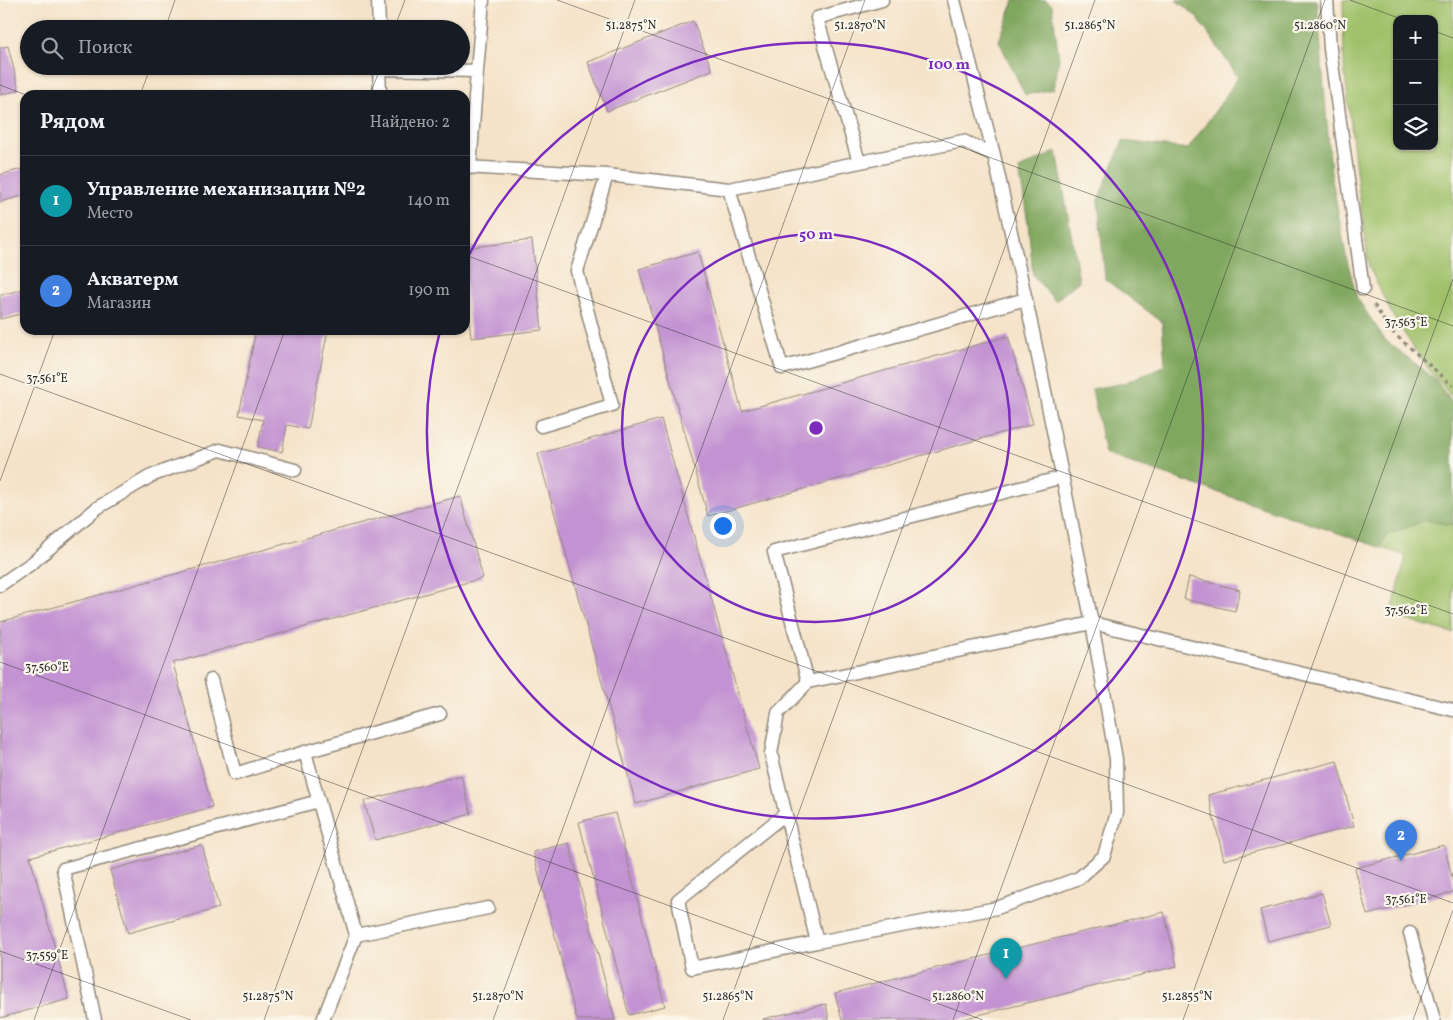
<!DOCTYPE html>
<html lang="ru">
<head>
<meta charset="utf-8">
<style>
	:root { --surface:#171b24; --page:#242831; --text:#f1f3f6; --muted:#9ea1a6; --line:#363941; --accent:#1a73e8 }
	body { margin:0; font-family:Vollkorn,serif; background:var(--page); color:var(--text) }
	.controls { position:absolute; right:15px; top:15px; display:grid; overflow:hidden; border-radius:10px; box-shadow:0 1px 4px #0004 }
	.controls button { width:45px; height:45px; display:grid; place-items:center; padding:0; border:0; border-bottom:1px solid var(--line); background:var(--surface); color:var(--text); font:25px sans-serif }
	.you { position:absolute; left:722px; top:525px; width:18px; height:18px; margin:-12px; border:4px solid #fff; border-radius:50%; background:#1a73e8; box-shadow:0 0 0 8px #1a73e833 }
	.badge { display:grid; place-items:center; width:32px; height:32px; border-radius:50%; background:var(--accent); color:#fff; font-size:16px; font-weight:700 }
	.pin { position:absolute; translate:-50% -41px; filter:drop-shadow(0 1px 2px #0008) }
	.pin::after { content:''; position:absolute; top:26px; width:18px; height:15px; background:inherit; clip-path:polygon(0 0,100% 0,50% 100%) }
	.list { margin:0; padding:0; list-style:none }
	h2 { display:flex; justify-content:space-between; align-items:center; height:65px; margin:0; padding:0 20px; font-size:21px }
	h2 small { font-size:16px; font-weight:400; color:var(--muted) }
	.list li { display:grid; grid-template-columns:32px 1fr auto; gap:15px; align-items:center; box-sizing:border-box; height:90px; padding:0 20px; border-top:1px solid var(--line) }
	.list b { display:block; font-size:19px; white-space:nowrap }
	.list p { margin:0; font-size:16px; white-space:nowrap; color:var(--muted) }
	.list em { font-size:16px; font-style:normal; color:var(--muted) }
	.icon { flex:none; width:28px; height:28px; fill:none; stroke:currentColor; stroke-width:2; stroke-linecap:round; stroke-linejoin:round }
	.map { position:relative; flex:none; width:1453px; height:1020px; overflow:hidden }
	.search { position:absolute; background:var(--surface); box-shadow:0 1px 4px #0004; left:20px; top:20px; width:450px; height:55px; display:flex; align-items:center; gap:12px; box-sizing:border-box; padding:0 18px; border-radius:28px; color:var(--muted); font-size:19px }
	.panel { position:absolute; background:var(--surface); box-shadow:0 1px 4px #0004; left:20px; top:90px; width:450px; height:245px; border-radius:15px }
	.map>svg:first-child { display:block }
	.green { fill:#a0c16a; stroke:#66764a; fill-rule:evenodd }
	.forest { fill:#80a75e; stroke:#566944 }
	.building { fill:#c292d2 }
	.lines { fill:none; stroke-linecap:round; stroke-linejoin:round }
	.lane-casing { stroke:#90877a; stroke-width:15 }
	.path { stroke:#90877a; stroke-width:3; stroke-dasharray:4 4; stroke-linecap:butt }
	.lane { stroke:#fff; stroke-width:12 }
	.ticks { fill:none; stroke:#2b2b2b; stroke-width:1; stroke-opacity:0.45 }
	.ring { fill:none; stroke:#7b2cbf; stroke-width:2.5 }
	.ticks-label { font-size:12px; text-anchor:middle; fill:#2b2b2b; stroke:#fbf7ec; stroke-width:4.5; stroke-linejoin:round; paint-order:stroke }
	.centre { fill:#7b2cbf; stroke:#fbf7ec; stroke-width:2.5 }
	.ring-label { font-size:15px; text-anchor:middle; font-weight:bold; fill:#7b2cbf; stroke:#fbf7ec; stroke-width:4.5; stroke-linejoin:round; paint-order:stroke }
</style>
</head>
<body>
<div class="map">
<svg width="1453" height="1020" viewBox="0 0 1453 1020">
	<rect width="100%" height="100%" fill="#fbf7ec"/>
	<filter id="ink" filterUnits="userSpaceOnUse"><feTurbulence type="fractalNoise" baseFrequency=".02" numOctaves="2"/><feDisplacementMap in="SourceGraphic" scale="10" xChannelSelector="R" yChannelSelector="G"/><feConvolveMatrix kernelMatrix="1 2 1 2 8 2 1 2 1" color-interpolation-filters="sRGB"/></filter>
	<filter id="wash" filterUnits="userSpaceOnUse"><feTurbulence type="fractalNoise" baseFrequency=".0096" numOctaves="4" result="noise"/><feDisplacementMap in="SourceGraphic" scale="20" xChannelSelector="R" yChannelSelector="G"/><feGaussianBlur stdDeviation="1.12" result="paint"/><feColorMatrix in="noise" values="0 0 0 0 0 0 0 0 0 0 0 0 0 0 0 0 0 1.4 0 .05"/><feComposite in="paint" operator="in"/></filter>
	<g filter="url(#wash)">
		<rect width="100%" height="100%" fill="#f5e3c9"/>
		<path class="green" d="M1343,0H1453V398L1429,370L1395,320L1369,267L1356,170L1344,65ZM1397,19H1434V146H1397Z
			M1425,520L1453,525V633L1391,616L1406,556L1379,547L1387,535Z"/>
		<path class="forest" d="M1014,0H1045L1052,5L1059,59L1054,89L1025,95L999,41Z
			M1176,0H1317L1331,173L1346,256L1357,298L1385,340L1434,378L1453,404V525L1425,520L1387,535L1379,547L1105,454L1092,389L1124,383L1165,365L1162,322L1105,279L1098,200L1123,141L1188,149L1223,100L1238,77L1197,17Z
			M1057,151L1079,281L1055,301L1033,275L1028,223L1019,169Z"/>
		<g id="blocks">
			<path class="building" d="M693,21L712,70L607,111L588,62Z
				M8,46L19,90L0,95V48Z
				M25,168V195L0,202V175Z
				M532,240L542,330L471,338L465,279V248Z
				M698,252L742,411L1008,336L1033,424L708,516L639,269Z
				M25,289V313L0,319V295Z
				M256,330H328L308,429L287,425L282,452L258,447L263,420L239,415Z
				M661,419L759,769L636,804L538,454Z
				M460,496L483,578L173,663L212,807L30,857L69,999L0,1018V622Z
				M1189,577L1240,590L1235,611L1184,599Z
				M1337,761L1354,826L1224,860L1208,795Z
				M461,775L471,814L375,840L364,801Z
				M615,813L665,1006L629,1015L579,822Z
				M569,843L615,1020H577L533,852Z
				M202,845L219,908L128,933L110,870Z
				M1444,845L1453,881V892L1367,915L1355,868Z
				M1322,893L1331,925L1268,941L1260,910Z
				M1164,912L1177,966L958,1020H842L835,993Z
				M826,1004L829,1020H763V1019Z"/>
		</g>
	</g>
	<g filter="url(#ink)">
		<use href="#blocks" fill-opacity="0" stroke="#90877a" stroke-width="1"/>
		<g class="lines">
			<g class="lane-casing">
				<path id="lane" d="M378,0L379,29
					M954,0L994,155
					M1327,0L1330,49L1363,289
					M379,66L380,95
					M379,69L477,71L483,0
					M859,162L817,18L882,0
					M465,167L607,175L729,189L963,141L994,155L1033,332L1092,623L1453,710
					M470,168L477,71
					M729,189L782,368L1026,299
					M541,426L612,405L577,271L607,175
					M0,585L32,563L97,508L151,476L220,450L295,470
					M211,680L235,774L305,752L356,935L323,1020
					M808,682L778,713L771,754L817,942L997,908L1079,878L1104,856L1117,813L1116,759L1092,623L808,682L774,552L1063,477
					M305,752L440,714
					M785,814L678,900L692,968L817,942
					M1410,933L1434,1020
					M356,935L488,908
					M95,1020L63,869L319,801"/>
			</g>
			<path class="path" d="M1374,305L1390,330L1453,386"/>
			<use href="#lane" class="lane"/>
		</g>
	</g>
	<path class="ticks" d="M557,0L1453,326M1350,0L1401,19M165,29L175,0M394,29L405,0M1434,31L1453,38M0,85L26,95M140,95L151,66M370,95L381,66M465,255L1453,614M0,374L1453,903M0,481L55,330M0,662L983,1020M0,951L191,1020M34,1020L285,330M264,1020L635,0M493,1020L865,0M723,1020L1095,0M953,1020L1325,0M1183,1020L1453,279M1413,1020L1453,910"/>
	<g class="ring">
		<circle cx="816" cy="428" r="194"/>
		<path d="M466 261A388 388 0 1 1 440 331"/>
	</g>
	<g class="ticks-label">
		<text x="631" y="29">51.2875°N</text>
		<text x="860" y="29">51.2870°N</text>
		<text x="1090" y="29">51.2865°N</text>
		<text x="1320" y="29">51.2860°N</text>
		<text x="1406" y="326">37.563°E</text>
		<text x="47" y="382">37.561°E</text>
		<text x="1406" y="614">37.562°E</text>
		<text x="47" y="671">37.560°E</text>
		<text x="1406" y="903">37.561°E</text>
		<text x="47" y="959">37.559°E</text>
		<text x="268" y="1000">51.2875°N</text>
		<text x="498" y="1000">51.2870°N</text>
		<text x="728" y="1000">51.2865°N</text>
		<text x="958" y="1000">51.2860°N</text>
		<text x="1187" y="1000">51.2855°N</text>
	</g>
	<circle cx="816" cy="428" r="8" class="centre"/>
	<g class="ring-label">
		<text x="949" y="69">100 m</text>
		<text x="816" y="239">50 m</text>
	</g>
</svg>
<div class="controls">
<button>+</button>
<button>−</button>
<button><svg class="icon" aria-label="layers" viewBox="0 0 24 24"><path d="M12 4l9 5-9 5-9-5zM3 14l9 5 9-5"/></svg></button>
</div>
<div class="you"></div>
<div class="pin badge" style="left:1006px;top:979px;background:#0f9aa8">1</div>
<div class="pin badge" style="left:1401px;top:861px;background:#3f7fe0">2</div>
<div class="search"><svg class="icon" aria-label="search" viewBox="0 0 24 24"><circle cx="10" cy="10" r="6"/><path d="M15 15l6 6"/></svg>Поиск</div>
<section class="panel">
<h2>Рядом<small>Найдено: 2</small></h2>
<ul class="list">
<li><span class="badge" style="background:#0f9aa8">1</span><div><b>Управление механизации №2</b><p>Место</p></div><em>140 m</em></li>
<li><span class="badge" style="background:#3f7fe0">2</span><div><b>Акватерм</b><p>Магазин</p></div><em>190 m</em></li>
</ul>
</section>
</div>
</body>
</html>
